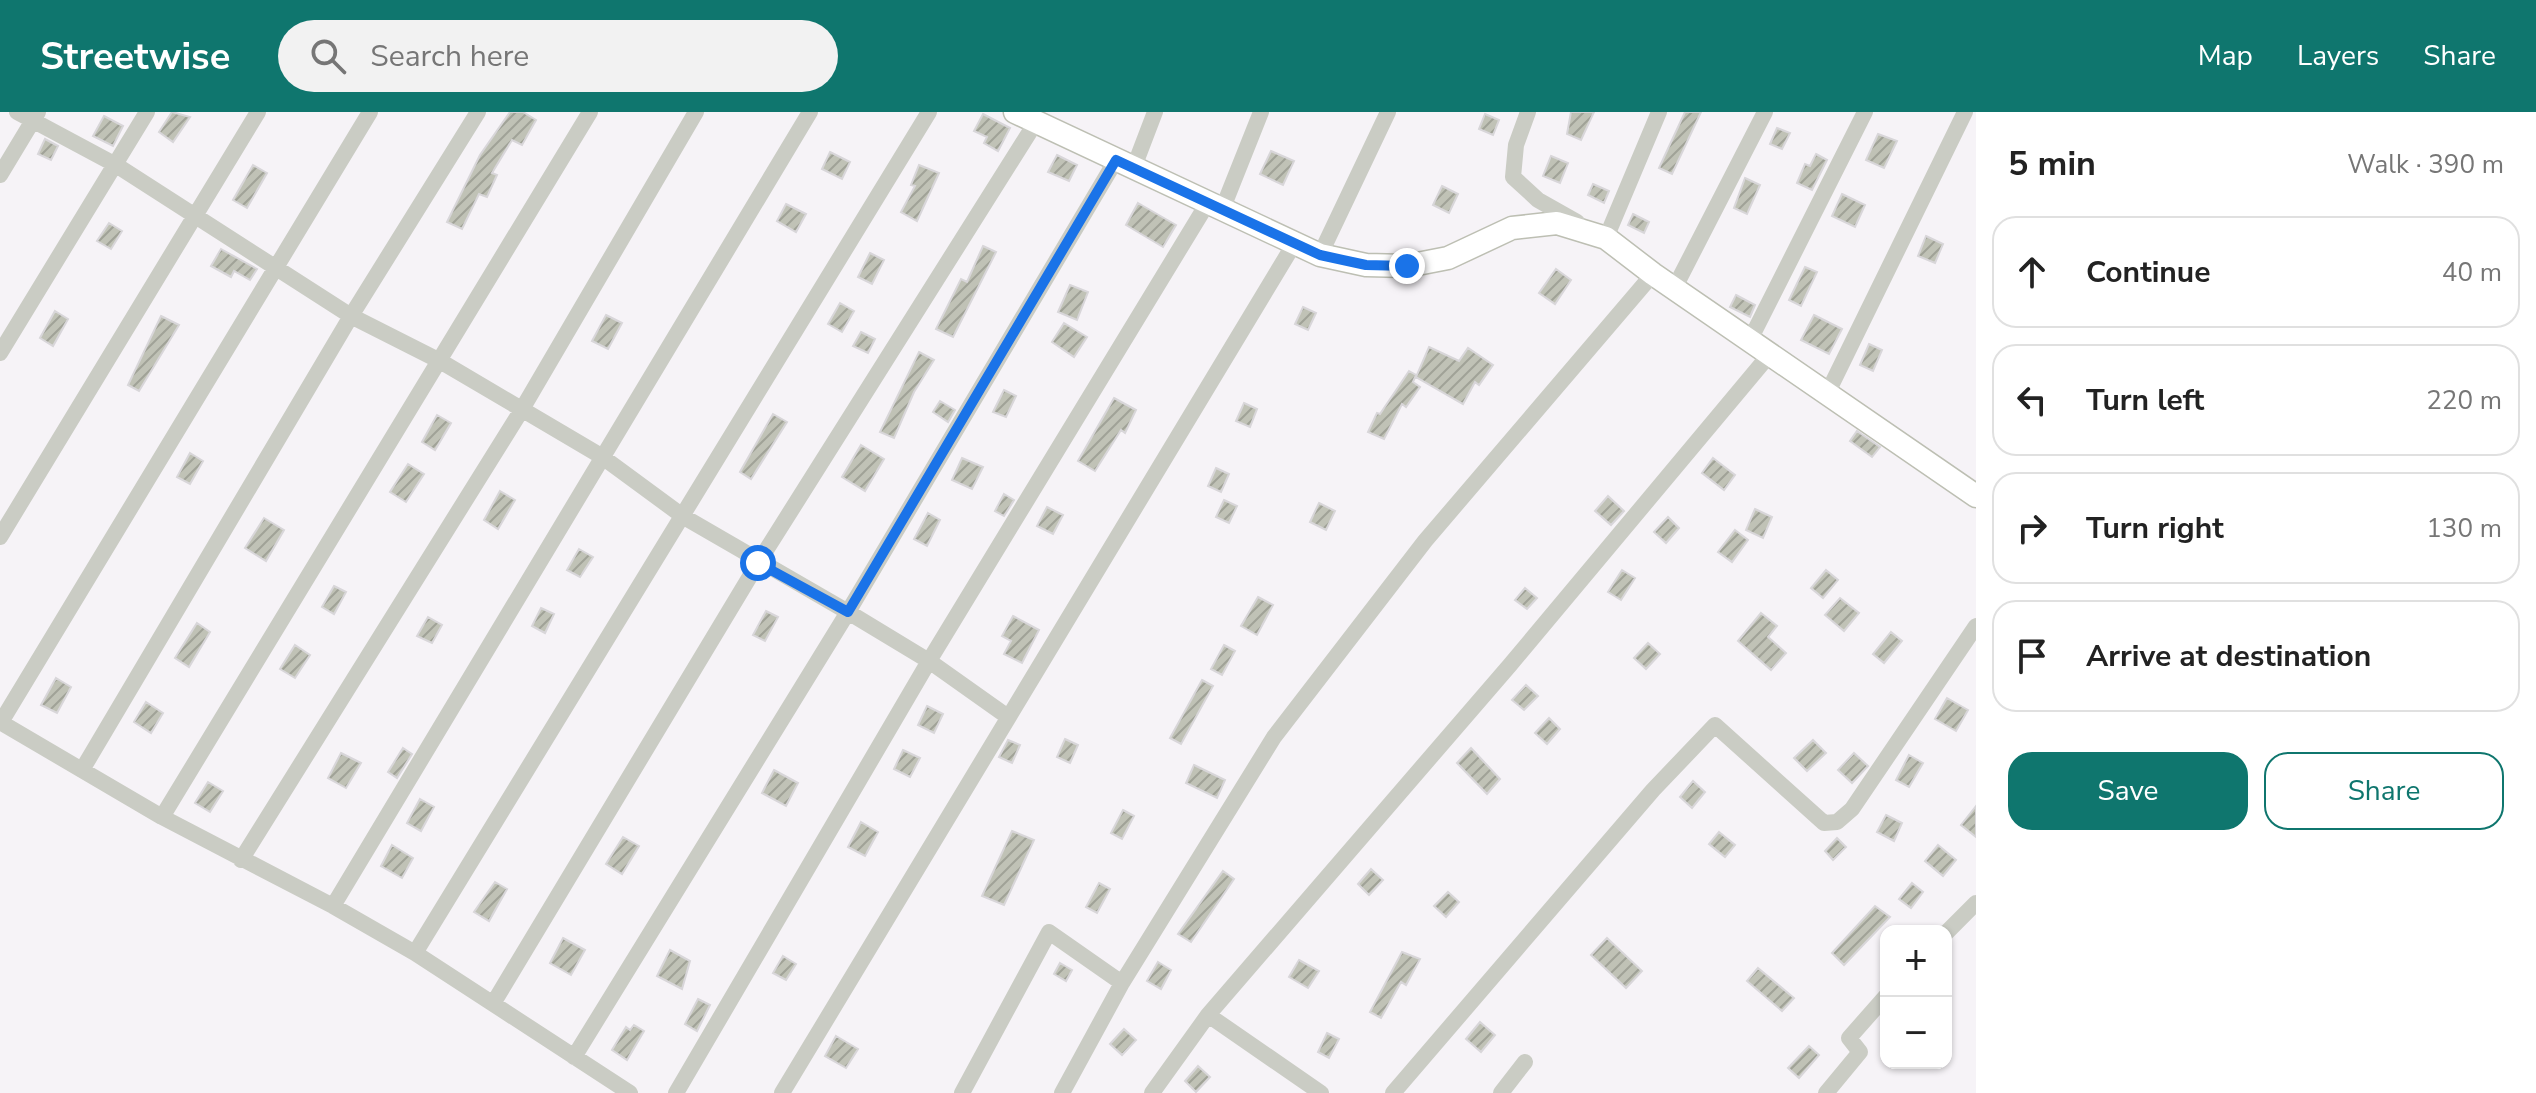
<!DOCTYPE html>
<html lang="en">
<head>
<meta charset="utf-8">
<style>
	:root { --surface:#fff; --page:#f2f2f2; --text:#222; --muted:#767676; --line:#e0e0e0; --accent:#0f766e }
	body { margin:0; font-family:"Nunito Sans",sans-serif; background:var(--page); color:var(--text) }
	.controls { position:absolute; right:24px; bottom:24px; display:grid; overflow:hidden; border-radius:16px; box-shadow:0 2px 6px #0004 }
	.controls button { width:72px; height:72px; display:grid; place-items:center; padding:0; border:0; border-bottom:2px solid var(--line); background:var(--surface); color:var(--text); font:40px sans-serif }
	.stop { position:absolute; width:24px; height:24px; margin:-18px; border:6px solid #1a73e8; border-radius:50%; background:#fff }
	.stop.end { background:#1a73e8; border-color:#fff; box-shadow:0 2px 8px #0008 }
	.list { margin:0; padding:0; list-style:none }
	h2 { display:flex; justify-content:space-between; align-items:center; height:104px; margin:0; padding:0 32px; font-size:34px }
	h2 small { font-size:26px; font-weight:400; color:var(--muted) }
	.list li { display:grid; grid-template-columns:52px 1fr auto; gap:24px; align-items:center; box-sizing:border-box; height:112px; margin:0 16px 16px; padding:0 16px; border:2px solid var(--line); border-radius:24px }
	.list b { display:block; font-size:30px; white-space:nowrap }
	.list em { font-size:26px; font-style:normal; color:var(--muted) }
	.actions { display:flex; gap:16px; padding:24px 32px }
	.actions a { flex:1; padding:18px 0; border:2px solid var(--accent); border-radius:24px; text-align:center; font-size:28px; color:var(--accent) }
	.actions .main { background:var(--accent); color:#fff }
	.icon { flex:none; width:44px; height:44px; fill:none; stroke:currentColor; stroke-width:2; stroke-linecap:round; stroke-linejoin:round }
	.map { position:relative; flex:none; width:1976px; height:981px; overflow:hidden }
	header { display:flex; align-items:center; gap:48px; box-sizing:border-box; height:112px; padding:0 40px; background:var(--accent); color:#fff }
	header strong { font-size:38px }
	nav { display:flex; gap:44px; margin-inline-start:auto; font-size:28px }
	.search { width:560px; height:72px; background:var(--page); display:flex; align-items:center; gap:20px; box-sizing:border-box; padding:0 28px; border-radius:44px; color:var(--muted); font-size:30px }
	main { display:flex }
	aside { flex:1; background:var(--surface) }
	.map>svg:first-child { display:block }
	.building { fill:url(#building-hatch); stroke:#d8d6d9; stroke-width:2 }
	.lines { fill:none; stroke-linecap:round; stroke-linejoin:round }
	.secondary-casing { stroke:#bdbfb3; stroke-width:25 }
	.street { stroke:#caccc4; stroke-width:16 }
	.secondary { stroke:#fff; stroke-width:22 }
	.route { stroke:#1a73e8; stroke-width:10 }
</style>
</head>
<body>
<header>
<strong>Streetwise</strong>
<div class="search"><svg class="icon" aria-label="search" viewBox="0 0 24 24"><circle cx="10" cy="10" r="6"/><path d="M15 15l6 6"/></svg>Search here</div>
<nav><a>Map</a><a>Layers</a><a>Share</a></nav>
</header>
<main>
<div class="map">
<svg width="1976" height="981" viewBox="0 0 1976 981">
	<defs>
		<pattern id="building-hatch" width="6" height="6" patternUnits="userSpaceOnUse" patternTransform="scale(2)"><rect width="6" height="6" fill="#c0c2b6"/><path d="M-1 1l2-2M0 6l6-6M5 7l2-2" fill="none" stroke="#a0a297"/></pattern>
	</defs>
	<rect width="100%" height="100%" fill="#f6f3f7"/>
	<path class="building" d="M172,0L190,5L173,30L159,20Z
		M510,0H523L536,8L522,33L512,28L492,61L497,63L487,85L479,82L462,117L447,110L480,43Z
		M1571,0H1594L1581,28L1567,22Z
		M1685,0H1701L1672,62L1659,56Z
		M983,2L1010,16L998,39L984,31L987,25L974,19Z
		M1485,2L1499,8L1493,23L1479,17Z
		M104,4L123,14L113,34L93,24Z
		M1777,16L1790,21L1782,37L1770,32Z
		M1878,22L1897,29L1884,56L1866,48Z
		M45,27L58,34L51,48L38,42Z
		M1271,39L1294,49L1283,73L1260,62Z
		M830,40L850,50L842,67L822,57Z
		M1816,42L1827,48L1812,78L1797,71L1805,52L1810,54Z
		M1057,43L1077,53L1069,69L1048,60Z
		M1551,44L1568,51L1560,71L1543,64Z
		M253,53L267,61L247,96L233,88Z
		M919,53L939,61L917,109L901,100L915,74L911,73Z
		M1745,66L1760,73L1747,102L1734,96Z
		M1593,72L1609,79L1604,91L1588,83Z
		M1442,74L1458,82L1449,101L1433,93Z
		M1842,82L1865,93L1855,115L1832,104Z
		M1138,91L1176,113L1163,135L1126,113Z
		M786,92L806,102L796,120L777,109Z
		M1633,102L1649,110L1644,121L1628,113Z
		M109,111L122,119L111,137L97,129Z
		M1926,124L1943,132L1935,151L1918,144Z
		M983,134L996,140L953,225L936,217L961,167L967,170Z
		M221,137L257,157L250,168L234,159L231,165L211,154Z
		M870,141L884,148L872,172L858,165Z
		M1805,155L1817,160L1801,194L1789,188Z
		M1556,157L1571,168L1555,192L1539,181Z
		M1070,173L1088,180L1077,208L1058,200Z
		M1736,183L1755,193L1750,205L1730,195Z
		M840,191L854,199L842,220L828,212Z
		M1303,195L1316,201L1308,218L1295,212Z
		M55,199L68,207L53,234L40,226Z
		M606,203L622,211L608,237L592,229Z
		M1814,203L1842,217L1829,242L1801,228Z
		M161,204L179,213L139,279L128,273Z
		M1064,211L1087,225L1074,245L1052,230Z
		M861,220L875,227L868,241L853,234Z
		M1869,232L1882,238L1873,259L1860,253Z
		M1429,235L1459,249L1468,236L1493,253L1479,273L1475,270L1463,292L1416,265Z
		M919,240L934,248L914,280L894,326L880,320Z
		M1409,259L1416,263L1413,270L1420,275L1406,295L1402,292L1384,327L1368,320L1377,301L1380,302Z
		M1004,278L1016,284L1006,305L993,300Z
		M1114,286L1136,298L1125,321L1121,318L1095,359L1078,349Z
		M940,289L955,298L948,310L933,300Z
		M1244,291L1257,297L1250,315L1236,309Z
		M773,302L787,310L751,367L740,360Z
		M437,303L451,311L435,338L422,330Z
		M1857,319L1880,335L1872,345L1850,329Z
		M861,333L884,347L865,379L842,365Z
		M190,341L203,349L190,372L177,365Z
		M962,346L983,355L972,377L952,368Z
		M1713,346L1735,363L1724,378L1702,361Z
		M408,352L424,362L406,390L390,380Z
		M1216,356L1229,362L1221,380L1208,374Z
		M500,379L515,388L498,417L484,408Z
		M1004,382L1014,388L1004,404L995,399Z
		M1608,384L1624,399L1611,413L1595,399Z
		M1224,388L1237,394L1229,411L1216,405Z
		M1319,391L1335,399L1326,418L1310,410Z
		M1047,395L1063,403L1053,422L1037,414Z
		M1755,397L1772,405L1763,426L1746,418Z
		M928,401L940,408L927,434L914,427Z
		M1668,405L1679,416L1666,431L1654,420Z
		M264,406L284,418L266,449L245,436Z
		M1735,418L1748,428L1732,450L1718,440Z
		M579,437L593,445L580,465L567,458Z
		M1622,458L1635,466L1621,488L1608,480Z
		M1826,458L1838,468L1823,486L1811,476Z
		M334,474L346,480L334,502L322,495Z
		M1525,476L1537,486L1527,497L1515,488Z
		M1258,485L1273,493L1257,523L1241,514Z
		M1840,486L1859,501L1844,519L1825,503Z
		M541,496L554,502L545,521L532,514Z
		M766,499L778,505L765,529L753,523Z
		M1761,501L1777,514L1768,525L1786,541L1771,558L1738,529Z
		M1013,504L1039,518L1022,551L1004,542L1011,529L1002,524Z
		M428,505L442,513L432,531L417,524Z
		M197,511L210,520L189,555L175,546Z
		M1891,520L1902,529L1884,551L1873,542Z
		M1648,531L1660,542L1646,557L1634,546Z
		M295,533L310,543L295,566L280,557Z
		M1224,533L1235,539L1222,563L1211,557Z
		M56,566L71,575L57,601L41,593Z
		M1202,568L1213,574L1181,632L1170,626Z
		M1526,573L1538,584L1524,598L1512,588Z
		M1947,586L1968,598L1956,619L1935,607Z
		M146,590L163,601L151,621L134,610Z
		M927,594L943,602L934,621L918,613Z
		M1549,606L1560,617L1547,632L1535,621Z
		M1065,627L1078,633L1070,651L1057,645Z
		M1008,628L1020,633L1012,651L999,645Z
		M1813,628L1826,641L1807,659L1794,646Z
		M403,636L412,642L397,666L388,660Z
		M1471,636L1500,667L1487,682L1457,651Z
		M903,638L920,646L910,665L894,657Z
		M341,641L361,651L346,676L328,666Z
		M1854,641L1868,654L1852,671L1838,658Z
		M1909,643L1923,651L1909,675L1896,668Z
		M1194,653L1225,668L1217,686L1186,671Z
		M774,658L798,671L786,694L762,681Z
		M1693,669L1705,680L1692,696L1680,685Z
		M208,670L223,679L210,700L195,691Z
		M420,687L434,695L421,719L407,711Z
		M1976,694V725L1961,713Z
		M1123,698L1134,704L1122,727L1111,721Z
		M1886,703L1902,711L1894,729L1877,720Z
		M861,710L878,720L865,744L848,735Z
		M1012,719L1034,728L1004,793L982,784Z
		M1719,720L1735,733L1725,745L1709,732Z
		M623,725L639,734L622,762L606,752Z
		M1837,726L1846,735L1833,748L1825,739Z
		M392,733L413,746L402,766L381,754Z
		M1938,733L1956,748L1943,764L1925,749Z
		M1371,757L1383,768L1369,783L1358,772Z
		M1223,759L1234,767L1191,830L1178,822Z
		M495,770L507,777L489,809L474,800Z
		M1099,771L1110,777L1097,801L1086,795Z
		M1912,771L1923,780L1911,796L1899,787Z
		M1448,780L1459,790L1446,805L1434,794Z
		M1875,794L1890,805L1844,853L1832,841Z
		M563,826L585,838L571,863L550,851Z
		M1607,826L1642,859L1626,876L1591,843Z
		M670,838L690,849L682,877L657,864Z
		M1402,840L1420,847L1406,873L1401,870L1381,906L1370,900Z
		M783,844L796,852L786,868L773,861Z
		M1299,848L1319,859L1308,876L1289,865Z
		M1158,850L1171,858L1161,877L1147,869Z
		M1060,851L1072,858L1066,869L1054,862Z
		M1758,856L1794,886L1782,899L1747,869Z
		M698,887L710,893L697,919L685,912Z
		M1480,910L1495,923L1481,940L1466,927Z
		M634,913L644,919L627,948L612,938L626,915L630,918Z
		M1124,917L1136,928L1122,943L1110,932Z
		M1327,921L1339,927L1329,946L1318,940Z
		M836,924L858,937L846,956L825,944Z
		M1809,934L1819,943L1799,966L1788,956Z
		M1198,954L1210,965L1196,980L1185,969Z"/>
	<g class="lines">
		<g class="secondary-casing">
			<path id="secondary" d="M1015,0L1320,143L1366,153L1407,154L1448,146L1512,116L1557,111L1606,126L1653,162L1976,384"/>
		</g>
		<path class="street" d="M17,0L116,53L351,204L440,249L601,344L684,405L848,500L929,549L1008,605
			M1528,0L1516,33L1513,65L1538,88L1577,110
			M1134,55L1155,0
			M0,63L38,0
			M1222,98L1261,0
			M1598,121L1606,126L1659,0
			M1320,143L1388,0
			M1674,177L1765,0
			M1750,228L1865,0
			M0,241L147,0
			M1827,282L1965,0
			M0,425L258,0
			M0,610L162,705L333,794L415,841L630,981
			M1,610L370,0
			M82,658L351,204L478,0
			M162,705L590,0
			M241,748L521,299L696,0
			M333,794L810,0
			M1946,821L1976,791
			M415,841L929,0
			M494,890L758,451L1036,10
			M1208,903L1321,981
			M574,945L848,500L1116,48
			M676,981L929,549L1207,92
			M782,981L1294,132
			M962,981L1049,820L1122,871
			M1062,981L1122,871L1274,625L1425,429L1653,162
			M1152,981L1208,903L1510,553L1770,242
			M1393,981L1653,678L1715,613L1824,711L1837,710L1852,697L1976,514
			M1501,981L1525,950
			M1826,981L1860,940L1849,926L1886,884"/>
		<use href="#secondary" class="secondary"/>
	</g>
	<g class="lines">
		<path class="route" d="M758,451L848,500L1116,48L1320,143L1366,153L1407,154"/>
	</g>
</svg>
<div class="controls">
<button>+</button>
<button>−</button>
</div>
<div class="stop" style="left:758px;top:451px"></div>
<div class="stop end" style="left:1407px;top:154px"></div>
</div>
<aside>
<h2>5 min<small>Walk · 390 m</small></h2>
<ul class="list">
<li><svg class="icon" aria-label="ahead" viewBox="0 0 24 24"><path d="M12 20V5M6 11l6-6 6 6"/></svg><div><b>Continue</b></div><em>40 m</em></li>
<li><svg class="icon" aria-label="left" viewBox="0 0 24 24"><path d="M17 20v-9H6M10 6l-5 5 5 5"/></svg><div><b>Turn left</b></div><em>220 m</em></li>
<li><svg class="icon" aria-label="right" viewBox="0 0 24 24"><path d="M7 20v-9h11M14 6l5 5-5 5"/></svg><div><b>Turn right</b></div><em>130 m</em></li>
<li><svg class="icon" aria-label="arrive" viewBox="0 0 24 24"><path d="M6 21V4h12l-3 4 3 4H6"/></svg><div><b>Arrive at destination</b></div></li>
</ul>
<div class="actions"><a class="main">Save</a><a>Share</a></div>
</aside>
</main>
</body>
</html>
